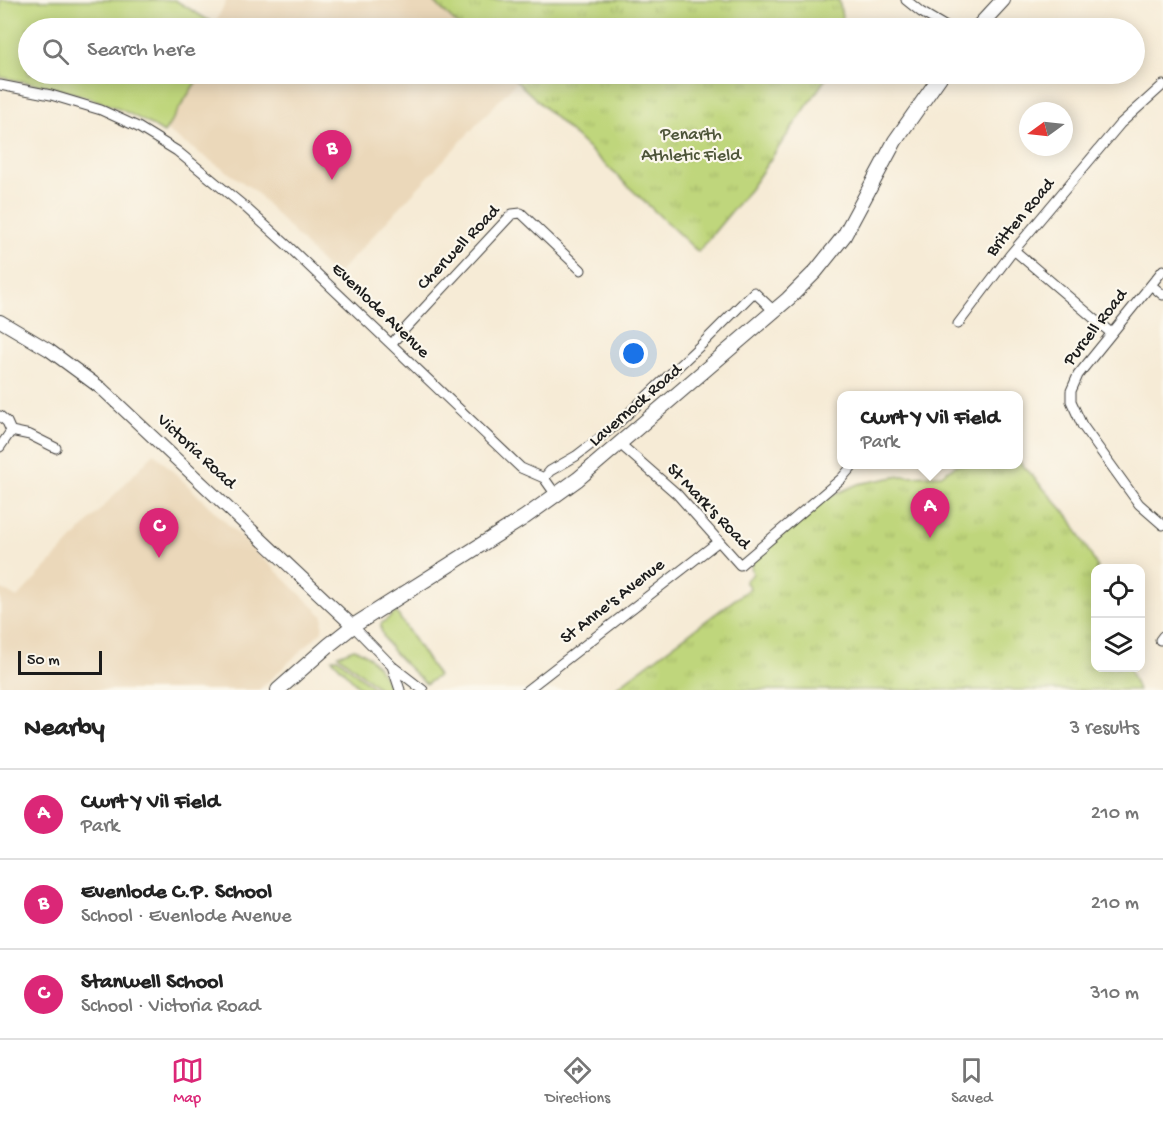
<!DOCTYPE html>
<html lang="en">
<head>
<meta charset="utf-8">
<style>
	:root { --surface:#fff; --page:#f2f2f2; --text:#222; --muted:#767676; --line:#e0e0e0; --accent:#db2777 }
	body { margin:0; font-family:"Gochi Hand",sans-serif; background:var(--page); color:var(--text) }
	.controls { position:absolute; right:18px; bottom:18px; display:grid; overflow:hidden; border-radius:12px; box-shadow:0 3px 15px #0003 }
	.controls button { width:54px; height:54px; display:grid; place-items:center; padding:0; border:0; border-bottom:2px solid var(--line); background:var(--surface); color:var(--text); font:30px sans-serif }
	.compass { position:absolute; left:1019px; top:102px; width:54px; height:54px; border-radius:50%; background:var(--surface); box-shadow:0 3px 15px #0003; rotate:255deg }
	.scale { position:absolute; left:18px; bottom:15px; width:84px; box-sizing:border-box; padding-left:6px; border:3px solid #1c1c1c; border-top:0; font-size:16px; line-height:21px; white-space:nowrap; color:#1c1c1c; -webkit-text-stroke:4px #fbf7ec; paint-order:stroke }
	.you { position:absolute; left:634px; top:354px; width:21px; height:21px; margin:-15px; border:4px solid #fff; border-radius:50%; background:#1a73e8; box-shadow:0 0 0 9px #1a73e833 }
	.badge { display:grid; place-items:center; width:39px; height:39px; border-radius:50%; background:var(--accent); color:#fff; font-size:20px; font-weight:700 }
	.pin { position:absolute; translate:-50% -50px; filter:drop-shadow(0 2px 3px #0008) }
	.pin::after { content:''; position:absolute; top:32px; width:21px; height:18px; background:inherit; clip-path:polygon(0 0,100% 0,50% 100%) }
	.popup { position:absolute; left:837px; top:391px; width:186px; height:78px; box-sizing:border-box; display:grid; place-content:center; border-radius:12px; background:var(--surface); filter:drop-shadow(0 2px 4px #0005); font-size:20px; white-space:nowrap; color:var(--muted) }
	.popup b { font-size:22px; color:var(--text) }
	.popup::after { content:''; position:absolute; left:50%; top:100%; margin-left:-12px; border:12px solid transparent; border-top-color:var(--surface) }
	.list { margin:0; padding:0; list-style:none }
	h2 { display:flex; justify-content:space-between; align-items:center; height:78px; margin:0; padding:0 24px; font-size:26px }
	h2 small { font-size:20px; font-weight:400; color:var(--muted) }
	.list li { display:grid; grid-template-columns:39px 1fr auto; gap:18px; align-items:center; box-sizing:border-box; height:90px; padding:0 24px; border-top:2px solid var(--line) }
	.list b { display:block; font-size:22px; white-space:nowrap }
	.list p { margin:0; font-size:20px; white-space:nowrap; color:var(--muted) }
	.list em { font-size:20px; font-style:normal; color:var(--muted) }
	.icon { flex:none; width:33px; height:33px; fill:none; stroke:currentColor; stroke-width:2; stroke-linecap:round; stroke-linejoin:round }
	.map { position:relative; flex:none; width:1163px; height:690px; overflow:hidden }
	.search { position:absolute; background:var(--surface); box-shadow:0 3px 15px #0003; left:18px; right:18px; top:18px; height:66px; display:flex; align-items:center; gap:15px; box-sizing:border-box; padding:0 21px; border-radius:33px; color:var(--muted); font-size:22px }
	.sheet { height:348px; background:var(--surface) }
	nav { display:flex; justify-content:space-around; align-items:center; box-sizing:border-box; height:84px; border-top:2px solid var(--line); background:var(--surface); font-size:16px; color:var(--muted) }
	nav a { display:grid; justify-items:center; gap:3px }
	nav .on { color:var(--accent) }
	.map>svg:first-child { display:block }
	.built { fill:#ebd8ba }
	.grass { fill:#bfd67b; stroke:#6e794c; stroke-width:1.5 }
	.park { fill:url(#park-tufts); stroke:#6e794c; stroke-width:1.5 }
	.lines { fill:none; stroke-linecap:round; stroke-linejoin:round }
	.minor-casing { stroke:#3d3b38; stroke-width:11 }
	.tertiary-casing { stroke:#3d3b38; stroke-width:14 }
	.secondary-casing { stroke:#3d3b38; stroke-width:16 }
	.minor { stroke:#fff; stroke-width:9 }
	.tertiary { stroke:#fff; stroke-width:12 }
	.secondary { stroke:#fff; stroke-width:14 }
	.labels { text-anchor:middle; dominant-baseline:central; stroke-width:4.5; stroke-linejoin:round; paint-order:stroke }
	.park-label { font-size:18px; fill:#4d5438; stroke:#fbf7ec }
	.street-label { font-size:18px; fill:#1c1c1c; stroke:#fbf7ec }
</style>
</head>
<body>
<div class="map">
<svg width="1163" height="690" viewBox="0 0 1163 690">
	<defs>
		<pattern id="park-tufts" width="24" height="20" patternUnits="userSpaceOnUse" patternTransform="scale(1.5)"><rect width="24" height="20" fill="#bfd67b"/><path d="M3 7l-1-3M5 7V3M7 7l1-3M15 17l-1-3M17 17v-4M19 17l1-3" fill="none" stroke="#a4b76a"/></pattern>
	</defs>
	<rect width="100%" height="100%" fill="#fbf7ec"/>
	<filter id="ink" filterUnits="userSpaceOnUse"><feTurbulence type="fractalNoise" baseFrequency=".0167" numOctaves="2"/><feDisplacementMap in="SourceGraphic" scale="12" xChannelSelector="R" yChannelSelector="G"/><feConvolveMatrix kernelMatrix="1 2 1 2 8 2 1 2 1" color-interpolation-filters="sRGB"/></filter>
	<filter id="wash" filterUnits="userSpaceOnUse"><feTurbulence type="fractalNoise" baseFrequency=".008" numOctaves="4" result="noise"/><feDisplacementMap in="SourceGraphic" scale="24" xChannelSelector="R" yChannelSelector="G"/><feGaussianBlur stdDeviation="1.35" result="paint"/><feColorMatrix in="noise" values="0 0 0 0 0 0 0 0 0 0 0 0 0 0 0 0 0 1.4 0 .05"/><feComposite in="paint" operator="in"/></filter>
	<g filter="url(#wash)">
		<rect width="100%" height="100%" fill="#f6ebd6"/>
		<path class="built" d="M227,0H432L461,28H221L214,25Z
			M201,74H509L517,81L335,277L254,190L165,130Z
			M154,453L323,616L322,631L259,690H0V588L17,598Z"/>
		<path class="grass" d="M0,0H175L221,28H28V74H201L164,133C112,99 60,88 0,77Z
			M396,612L438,676L426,684C413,671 378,643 381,624Z
			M354,649C370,652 385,675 391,690H381L338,655Z
			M337,658L340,660L376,690H362L332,659Z"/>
		<path class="park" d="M432,0H839L844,28H461Z
			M509,74H829L750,189L698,252Z
			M1019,461L1070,518L1098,568H1096V668H1129L1138,690H613L750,588L745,581L753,574L751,567L754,559L824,499L858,484L900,476L941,475L956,465L1018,464Z"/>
	</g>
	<g filter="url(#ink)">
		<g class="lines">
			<g class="minor-casing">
				<path id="minor" d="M906,0L921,12L948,28
					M0,85L51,95L101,110L138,127L177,151L245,207L288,246L521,468L544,478L556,495
					M1015,251L1111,333
					M1163,270L1078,375L1071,391V401L1082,425L1139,504L1163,525
					M1151,285L1163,295
					M958,324L1010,255L1120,124L1163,85
					M391,344L512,214L521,213L581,270
					M0,416L7,422L11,431L0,447
					M11,431L30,435L56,448
					M620,444L677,494L740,565L841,479L854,464
					M544,478L550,471L576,456L615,426L702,344L754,292L774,311
					M353,626L392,666L423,690
					M1160,640L1163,636
					M392,666L400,690
					M527,690L719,541"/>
			</g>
			<g class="tertiary-casing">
				<path id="tertiary" d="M0,321L49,350L102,389L353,626"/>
			</g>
			<g class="secondary-casing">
				<path id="secondary" d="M977,28L1003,0
					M278,690L329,645L353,626L525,517L578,479L788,299L816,271L844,236L895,141L942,74"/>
			</g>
			<use href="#minor" class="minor"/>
			<use href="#tertiary" class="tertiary"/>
			<use href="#secondary" class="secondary"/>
		</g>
	</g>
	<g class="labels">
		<g class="park-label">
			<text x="691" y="135">Penarth<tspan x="691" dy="21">Athletic Field</tspan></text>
		</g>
		<g class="street-label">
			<text transform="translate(1021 218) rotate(-50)">Britten Road</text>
			<text transform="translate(459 248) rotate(-46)">Cherwell Road</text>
			<text transform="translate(380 311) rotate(44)">Evenlode Avenue</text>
			<text transform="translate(1096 328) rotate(-52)">Purcell Road</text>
			<text transform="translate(636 406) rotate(-41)">Lavernock Road</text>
			<text transform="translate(196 452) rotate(43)">Victoria Road</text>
			<text transform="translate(708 507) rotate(46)">St Mark's Road</text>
			<text transform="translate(613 602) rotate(-38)">St Anne's Avenue</text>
		</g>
	</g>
</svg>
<div class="controls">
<button><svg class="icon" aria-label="locate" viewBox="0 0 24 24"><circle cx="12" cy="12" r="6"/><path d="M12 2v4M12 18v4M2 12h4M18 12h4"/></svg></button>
<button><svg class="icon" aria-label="layers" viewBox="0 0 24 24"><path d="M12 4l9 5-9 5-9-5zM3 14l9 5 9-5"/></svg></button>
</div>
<svg class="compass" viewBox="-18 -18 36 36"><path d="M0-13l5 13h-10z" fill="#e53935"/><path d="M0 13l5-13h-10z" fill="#767676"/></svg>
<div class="scale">50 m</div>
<div class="you"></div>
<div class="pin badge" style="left:930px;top:538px">A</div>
<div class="popup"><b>Cwrt Y Vil Field</b>Park</div>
<div class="pin badge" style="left:332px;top:180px">B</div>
<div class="pin badge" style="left:159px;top:558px">C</div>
<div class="search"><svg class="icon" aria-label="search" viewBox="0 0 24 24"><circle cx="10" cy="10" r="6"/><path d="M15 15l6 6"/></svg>Search here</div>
</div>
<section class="sheet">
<h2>Nearby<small>3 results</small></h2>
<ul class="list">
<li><span class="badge">A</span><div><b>Cwrt Y Vil Field</b><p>Park</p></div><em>210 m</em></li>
<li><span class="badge">B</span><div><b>Evenlode C.P. School</b><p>School · Evenlode Avenue</p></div><em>210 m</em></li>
<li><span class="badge">C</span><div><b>Stanwell School</b><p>School · Victoria Road</p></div><em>310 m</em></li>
</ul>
</section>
<nav>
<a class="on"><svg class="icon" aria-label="map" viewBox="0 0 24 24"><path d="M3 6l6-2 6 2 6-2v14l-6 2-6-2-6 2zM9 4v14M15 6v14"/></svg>Map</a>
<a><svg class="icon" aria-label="directions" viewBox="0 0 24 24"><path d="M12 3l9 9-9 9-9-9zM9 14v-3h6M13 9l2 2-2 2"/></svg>Directions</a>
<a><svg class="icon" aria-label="saved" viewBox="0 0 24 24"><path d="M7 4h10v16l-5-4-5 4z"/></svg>Saved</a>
</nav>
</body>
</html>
